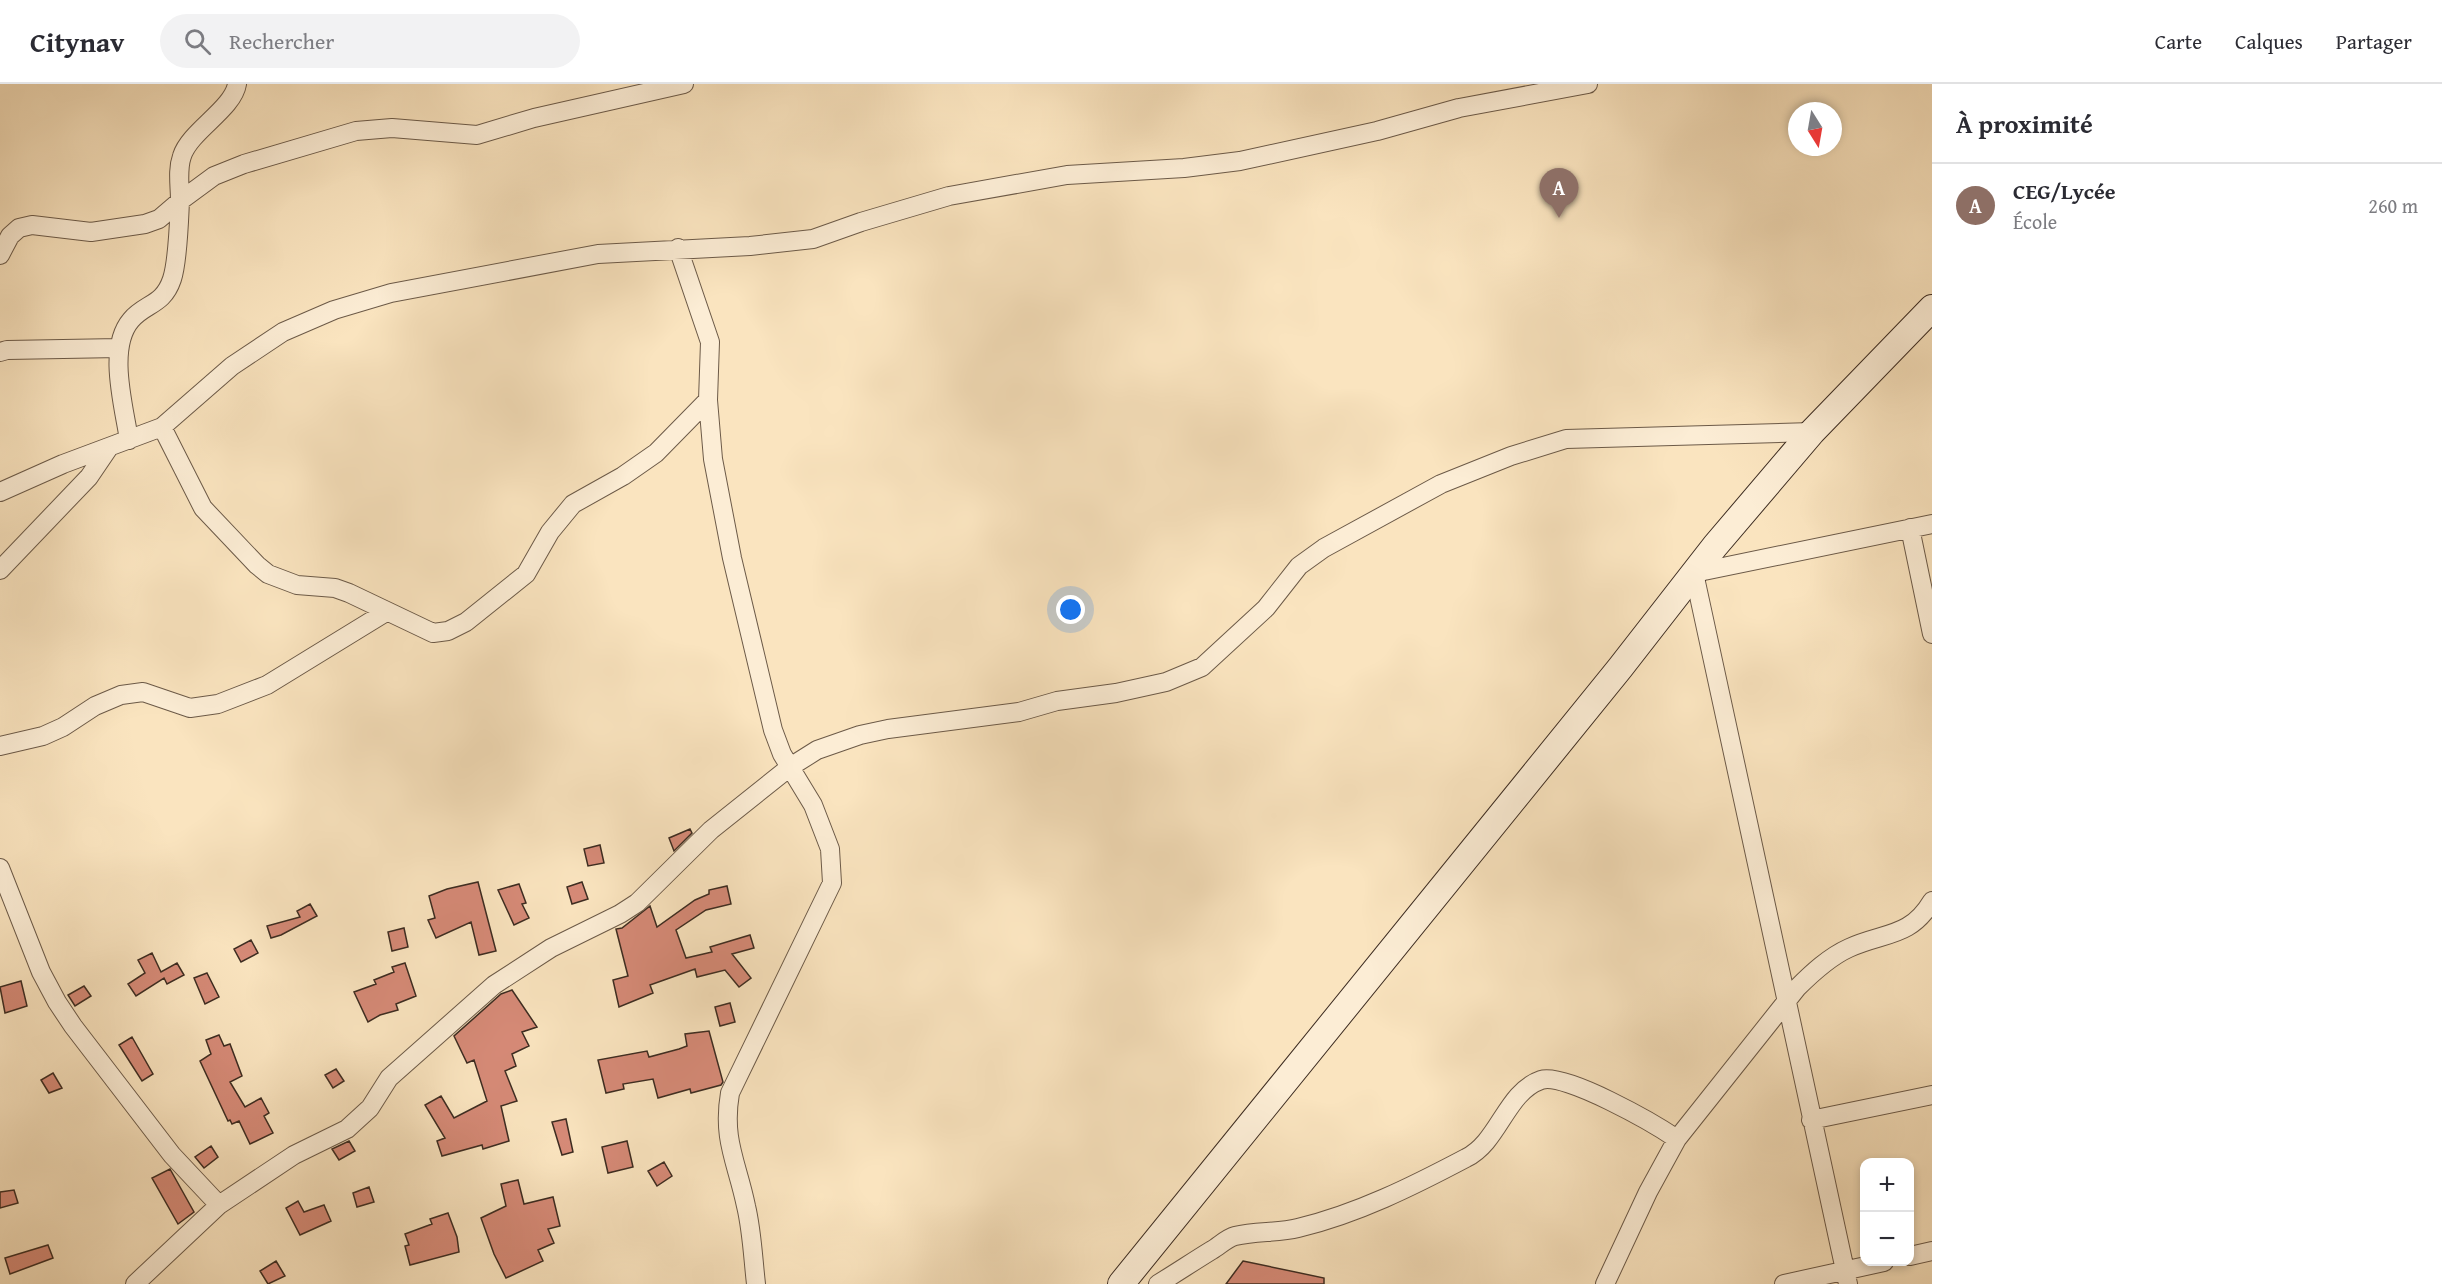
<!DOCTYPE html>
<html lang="fr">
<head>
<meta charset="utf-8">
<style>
	:root { --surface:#fff; --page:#f2f2f3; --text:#2b2b33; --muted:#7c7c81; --line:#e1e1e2; --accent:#0b8043 }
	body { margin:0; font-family:"Gentium Book Plus",serif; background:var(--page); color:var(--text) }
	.controls { position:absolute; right:18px; bottom:18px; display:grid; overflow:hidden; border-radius:12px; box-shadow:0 3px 9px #0003 }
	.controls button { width:54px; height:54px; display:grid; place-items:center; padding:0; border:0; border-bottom:2px solid var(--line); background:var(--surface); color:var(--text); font:30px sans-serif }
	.compass { position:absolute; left:1788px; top:18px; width:54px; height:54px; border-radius:50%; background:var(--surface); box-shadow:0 3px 9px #0003; rotate:169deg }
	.you { position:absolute; left:1071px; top:526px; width:21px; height:21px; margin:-15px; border:4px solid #fff; border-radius:50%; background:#1a73e8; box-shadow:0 0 0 9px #1a73e833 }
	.badge { display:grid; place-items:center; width:39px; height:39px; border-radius:50%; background:var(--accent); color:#fff; font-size:20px; font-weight:700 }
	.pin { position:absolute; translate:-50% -50px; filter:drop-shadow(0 2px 3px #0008) }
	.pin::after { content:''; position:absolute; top:32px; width:21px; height:18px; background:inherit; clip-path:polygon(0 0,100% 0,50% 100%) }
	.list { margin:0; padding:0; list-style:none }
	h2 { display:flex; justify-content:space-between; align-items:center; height:78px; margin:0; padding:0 24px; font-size:26px }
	h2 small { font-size:20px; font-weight:400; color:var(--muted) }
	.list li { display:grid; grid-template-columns:39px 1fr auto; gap:18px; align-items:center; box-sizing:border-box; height:84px; padding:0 24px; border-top:2px solid var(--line) }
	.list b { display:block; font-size:22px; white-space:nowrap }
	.list p { margin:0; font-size:20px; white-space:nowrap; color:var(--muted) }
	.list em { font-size:20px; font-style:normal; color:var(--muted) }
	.icon { flex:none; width:33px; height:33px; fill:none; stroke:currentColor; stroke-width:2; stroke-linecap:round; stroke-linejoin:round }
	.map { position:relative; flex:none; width:1932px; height:1200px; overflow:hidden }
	header { display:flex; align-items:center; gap:36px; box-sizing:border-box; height:84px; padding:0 30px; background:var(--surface); border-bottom:2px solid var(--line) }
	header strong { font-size:28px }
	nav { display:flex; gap:33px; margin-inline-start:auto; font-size:21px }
	.search { width:420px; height:54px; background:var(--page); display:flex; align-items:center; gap:15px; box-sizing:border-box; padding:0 21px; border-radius:33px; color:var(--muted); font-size:22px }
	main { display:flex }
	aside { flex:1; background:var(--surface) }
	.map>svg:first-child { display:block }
	.building { fill:#d68a77; stroke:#3d2c21; stroke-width:1.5 }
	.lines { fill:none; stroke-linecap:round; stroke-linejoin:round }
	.minor-casing { stroke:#6c5a48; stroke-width:20 }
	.secondary-casing { stroke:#3d2c21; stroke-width:28 }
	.minor { stroke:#fcedd5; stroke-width:18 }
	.secondary { stroke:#fcedd5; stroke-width:26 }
</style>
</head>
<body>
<header>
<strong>Citynav</strong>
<div class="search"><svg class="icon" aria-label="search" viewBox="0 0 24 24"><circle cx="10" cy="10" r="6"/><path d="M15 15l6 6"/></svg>Rechercher</div>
<nav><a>Carte</a><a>Calques</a><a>Partager</a></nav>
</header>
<main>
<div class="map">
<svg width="1932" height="1200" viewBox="0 0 1932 1200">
	<rect width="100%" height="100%" fill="#fae4bf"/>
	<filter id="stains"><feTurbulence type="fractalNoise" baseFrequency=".00333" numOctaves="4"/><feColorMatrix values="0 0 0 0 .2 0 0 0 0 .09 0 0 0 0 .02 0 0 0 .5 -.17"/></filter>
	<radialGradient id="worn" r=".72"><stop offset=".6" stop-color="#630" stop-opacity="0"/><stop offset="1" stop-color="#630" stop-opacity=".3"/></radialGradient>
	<path class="building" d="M690,745L692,749L674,767L669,754Z
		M600,761L604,779L588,782L584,765Z
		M478,798L496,867L479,871L471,838L436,854L428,836L435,834L429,812L447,805Z
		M582,798L588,815L572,820L567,803Z
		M519,800L526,819L522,820L529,834L514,841L498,806Z
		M727,802L731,820L706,826L676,846L686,874L712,868L710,863L750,851L754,864L732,870L751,894L739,903L725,886L697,893L695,885L650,901L653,909L619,923L613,896L628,892L616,845L622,844L650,822L657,843L695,816L709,810V806Z
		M310,820L317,832L281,851L271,854L267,842L300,833L297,827Z
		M404,844L408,863L392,867L388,848Z
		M251,856L258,869L241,878L234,865Z
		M152,869L161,888L177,879L184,891L167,900L164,894L136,912L128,900L145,889L138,876Z
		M405,879L416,912L396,920L398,926L380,931L368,938L354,908L376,900L374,896L394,888L392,883Z
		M207,889L219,913L205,920L194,894Z
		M21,897L27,922L5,929L0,903Z
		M84,902L91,912L75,922L68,911Z
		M512,906L537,943L522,948L529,962L512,970L516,982L505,987L517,1017L501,1022L509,1057L483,1065L482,1061L442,1072L437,1057L445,1054L425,1021L441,1012L454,1034L487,1017L474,976L467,979L454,952L501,910Z
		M730,919L735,938L720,942L715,923Z
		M709,947L723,998L721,1001L691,1009L690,1005L658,1014L653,995L623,1000L624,1005L606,1009L598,976L647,967L649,973L679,965L687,962L685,950Z
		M219,951L224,962L230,960L242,992L230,998L245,1023L261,1014L269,1029L264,1032L273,1049L250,1060L239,1037L232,1040L230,1036L228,1037L200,977L211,970L206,956Z
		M132,953L153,990L142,997L119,961Z
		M336,985L344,997L333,1004L325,991Z
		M53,989L62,1004L49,1009L41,996Z
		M566,1035L573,1068L562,1071L552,1038Z
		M349,1057L355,1067L339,1076L332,1065Z
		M627,1057L633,1083L608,1089L602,1063Z
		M211,1062L218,1073L204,1084L195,1073Z
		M664,1078L672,1092L657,1102L648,1087Z
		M170,1085L194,1128L178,1140L152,1094Z
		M518,1096L524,1120L553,1113L560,1142L548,1145L554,1159L538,1166L543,1177L506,1194L494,1170L481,1134L506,1122L501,1100Z
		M369,1103L374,1118L357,1123L353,1109Z
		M14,1106L18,1119L0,1124V1108Z
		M298,1117L304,1128L324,1121L331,1137L300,1151L286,1124Z
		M448,1129L457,1153L459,1168L410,1181L405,1162L409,1161L405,1150L432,1140L430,1135Z
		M48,1161L53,1174L10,1190L5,1174Z
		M276,1177L285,1192L268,1200L260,1187Z
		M1243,1177L1324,1194V1200H1226Z"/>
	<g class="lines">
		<g class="minor-casing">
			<path id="minor" d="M678,164L710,258L708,316L713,375L732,474L773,646L782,670L813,721L830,765L832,799L730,1009C722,1056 737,1078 746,1122C752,1147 753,1174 756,1200
				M0,171L10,152L19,144L32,141L91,148L145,140L159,135L180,117L214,92L244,80L356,47L392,44L477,51L534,34L684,0
				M0,268L7,266L119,264
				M162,343L203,424L257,481L268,490L297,501L335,504L349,509L433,549L448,547L466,538L526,490L550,448L573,420L623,392L656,369L708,316
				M129,356C124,322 107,264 131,236C145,219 163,222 172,195C178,177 179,137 180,117C180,102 177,86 182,72C190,47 233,25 237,0
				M0,408L63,380L162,343L232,282L283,248L334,226L391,209L598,170L750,162L813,155L861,138L949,112L1067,91L1184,84L1240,77L1377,47L1459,24L1588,0
				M1910,444L1932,550
				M0,486L89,393L108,365
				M0,662L43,652L63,643L95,622L121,611L143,608L190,624L218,620L267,601L386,528
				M0,784L41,888L57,918L73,942L172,1071L219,1121
				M1811,1036L1932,1011
				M1910,1172L1932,1167
				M135,1200L219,1121L294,1071L347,1045L370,1024L389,994L494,901L551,864L620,830L637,819L711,746L790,683L817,666L860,651L888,645L1019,628L1057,617L1116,609L1166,598L1202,583L1266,524L1299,482L1324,464L1441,400L1511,372L1566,355L1812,348
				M1158,1200C1176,1189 1194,1177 1212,1166C1219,1162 1227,1154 1235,1152C1256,1147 1278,1149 1298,1144C1357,1130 1413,1102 1466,1074C1499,1058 1506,1008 1541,996C1565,988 1655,1040 1677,1055
				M1605,1200L1648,1108L1677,1055L1797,904C1812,889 1829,873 1849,864C1884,848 1910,854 1932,817
				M1784,1200L1884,1178
				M1848,1200L1694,489L1932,440"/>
		</g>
		<g class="secondary-casing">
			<path id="secondary" d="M1121,1200L1620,584L1715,462L1812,348L1932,224"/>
		</g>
		<use href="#minor" class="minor"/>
		<use href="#secondary" class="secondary"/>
	</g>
	<rect width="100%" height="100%" filter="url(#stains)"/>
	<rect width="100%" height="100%" fill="url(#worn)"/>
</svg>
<div class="controls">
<button>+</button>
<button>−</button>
</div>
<svg class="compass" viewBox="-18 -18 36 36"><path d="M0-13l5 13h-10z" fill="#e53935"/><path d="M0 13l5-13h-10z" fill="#7c7c81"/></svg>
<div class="you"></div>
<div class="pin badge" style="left:1559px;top:134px;background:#8d6e63">A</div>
</div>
<aside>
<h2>À proximité<small></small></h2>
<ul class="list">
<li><span class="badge" style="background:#8d6e63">A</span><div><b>CEG/Lycée</b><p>École</p></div><em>260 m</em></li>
</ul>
</aside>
</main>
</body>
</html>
